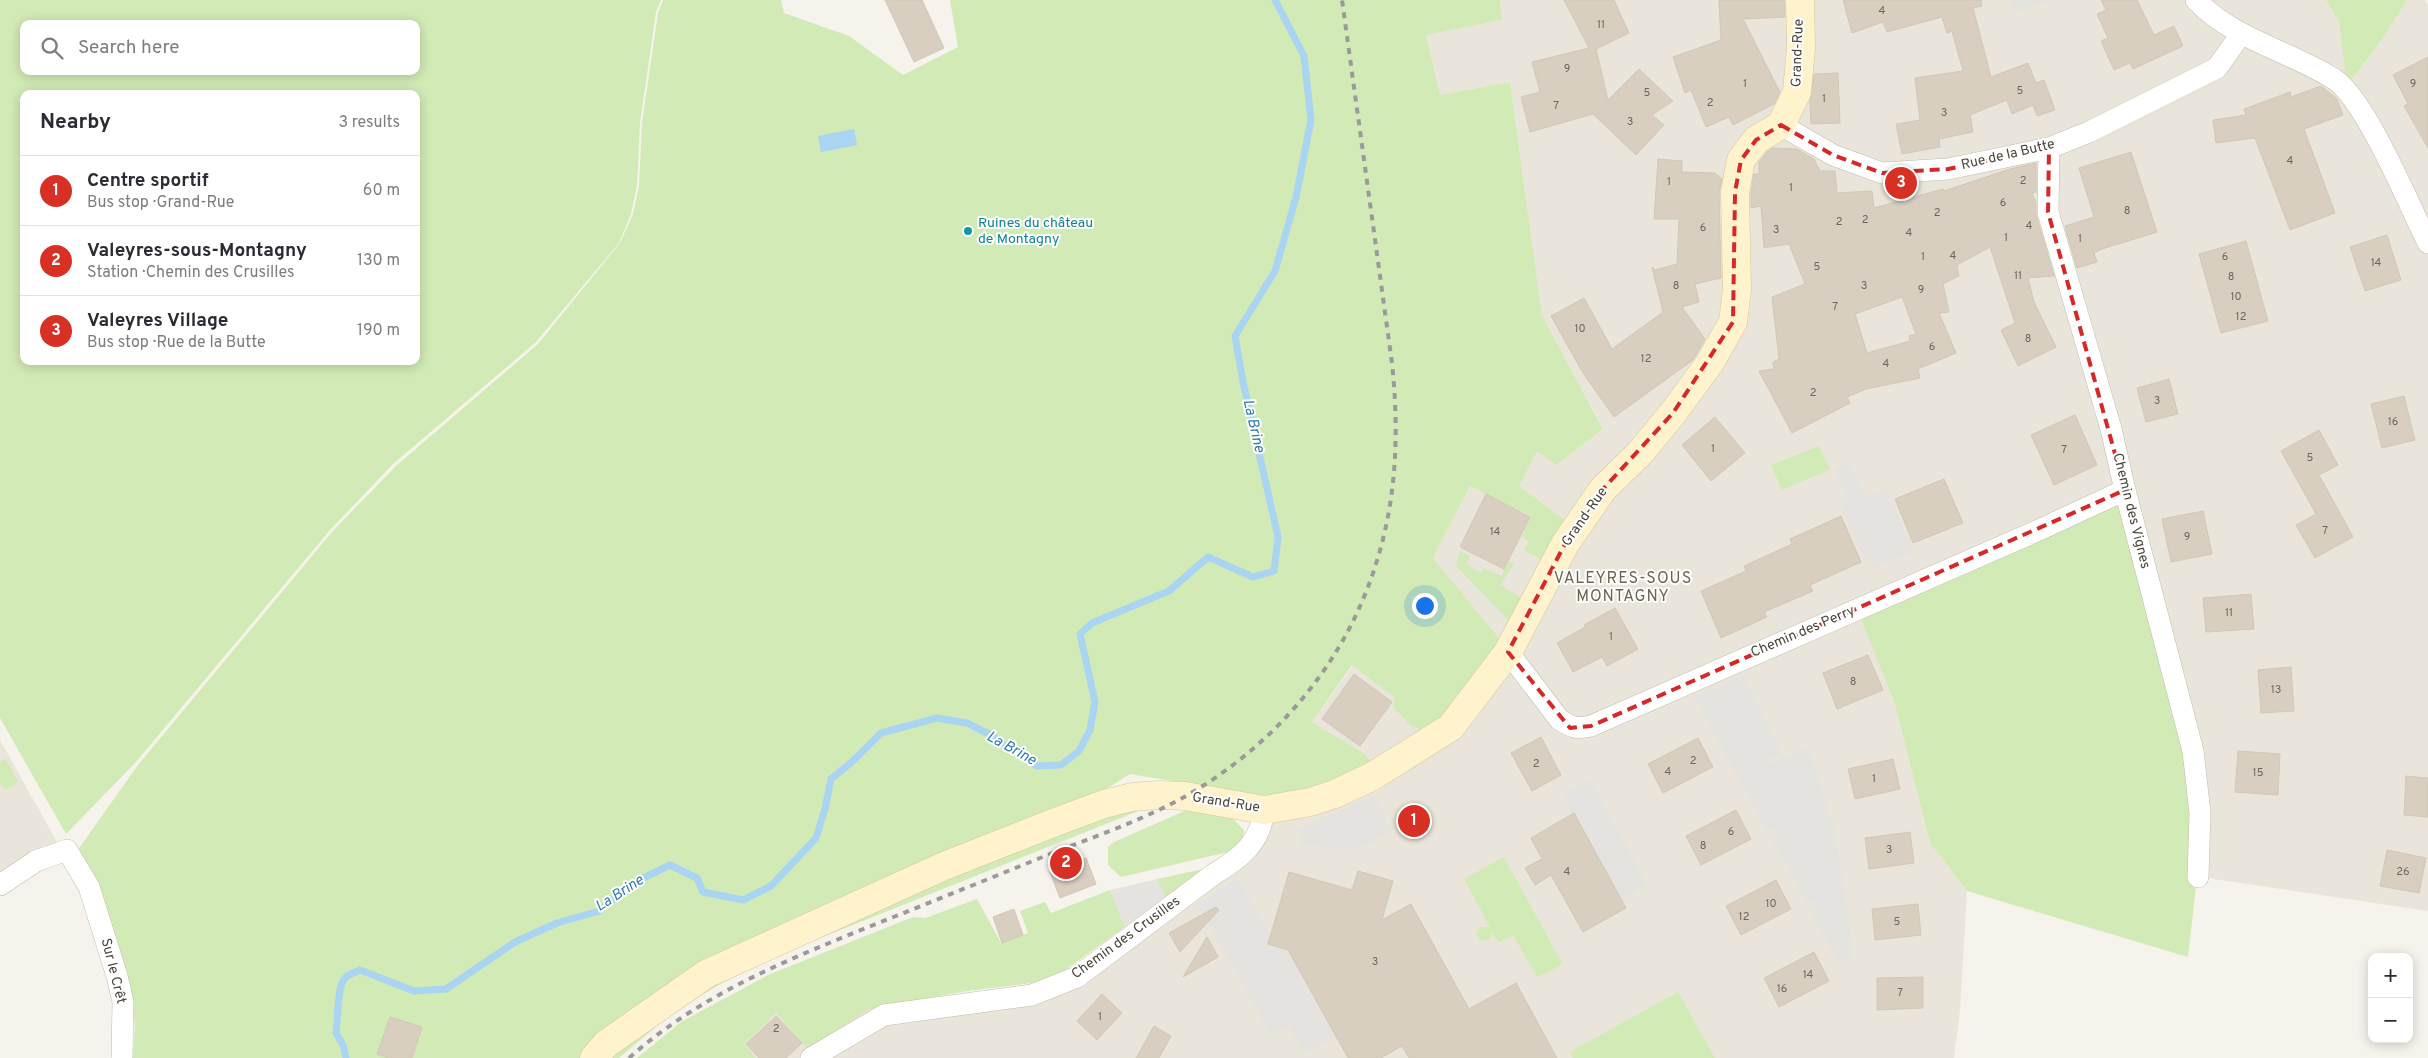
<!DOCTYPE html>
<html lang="en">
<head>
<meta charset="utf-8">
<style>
	:root { --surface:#fff; --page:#f2f2f3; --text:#2b2b33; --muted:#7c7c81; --line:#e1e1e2; --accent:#d93025 }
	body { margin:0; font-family:Overpass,sans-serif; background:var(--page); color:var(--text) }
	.controls { position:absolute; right:15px; bottom:15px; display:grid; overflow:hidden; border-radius:10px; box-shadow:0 2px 12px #0003 }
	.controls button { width:45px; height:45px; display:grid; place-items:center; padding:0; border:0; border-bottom:1px solid var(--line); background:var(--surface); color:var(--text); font:25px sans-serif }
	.you { position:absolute; left:1424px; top:605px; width:18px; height:18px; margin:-12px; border:4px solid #fff; border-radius:50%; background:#1a73e8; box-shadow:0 0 0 8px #1a73e833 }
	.badge { display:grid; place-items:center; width:32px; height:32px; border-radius:50%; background:var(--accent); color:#fff; font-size:16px; font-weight:700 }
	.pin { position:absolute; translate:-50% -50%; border:2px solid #fff; box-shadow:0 1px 5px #0006 }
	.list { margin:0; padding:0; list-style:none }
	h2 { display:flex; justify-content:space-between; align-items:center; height:65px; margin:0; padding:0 20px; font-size:21px }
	h2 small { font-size:16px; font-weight:400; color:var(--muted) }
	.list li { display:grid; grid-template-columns:32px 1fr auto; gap:15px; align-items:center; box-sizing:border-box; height:70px; padding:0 20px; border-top:1px solid var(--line) }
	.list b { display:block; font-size:19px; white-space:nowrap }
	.list p { margin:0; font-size:16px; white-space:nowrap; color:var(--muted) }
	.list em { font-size:16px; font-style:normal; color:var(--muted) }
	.icon { flex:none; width:28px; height:28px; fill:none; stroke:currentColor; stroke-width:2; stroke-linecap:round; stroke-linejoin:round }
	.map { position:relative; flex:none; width:2428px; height:1058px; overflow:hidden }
	.search { position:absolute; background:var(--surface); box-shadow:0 2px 12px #0003; left:20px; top:20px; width:400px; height:55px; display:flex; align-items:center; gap:12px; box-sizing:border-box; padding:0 18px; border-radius:10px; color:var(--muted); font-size:19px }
	.panel { position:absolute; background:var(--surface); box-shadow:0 2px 12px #0003; left:20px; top:90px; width:400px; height:275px; border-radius:10px }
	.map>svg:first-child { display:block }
	.residential { fill:#eae5da }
	.green { fill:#d2eab5; fill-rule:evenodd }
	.parking { fill:#e5e3e0 }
	.water { fill:#a9d4f2 }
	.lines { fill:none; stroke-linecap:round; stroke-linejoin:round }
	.stream { stroke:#a9d4f2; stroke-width:7 }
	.building { fill:#d8cfc1; stroke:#d3c7b4; fill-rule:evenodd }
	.street-casing { stroke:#c2bbae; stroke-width:22 }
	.secondary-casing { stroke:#d6c79b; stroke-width:29 }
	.street { stroke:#fff; stroke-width:21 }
	.secondary { stroke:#fff3cd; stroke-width:28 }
	.rail { stroke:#9a9a9a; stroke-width:4; stroke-dasharray:6 6; stroke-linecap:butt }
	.marked { fill:none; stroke:#d62828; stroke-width:4; stroke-dasharray:10 6; stroke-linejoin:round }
	.culture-dot { fill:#0f9aa8; stroke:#fff; stroke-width:2 }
	.labels { text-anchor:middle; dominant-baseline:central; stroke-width:4; stroke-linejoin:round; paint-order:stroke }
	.number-label { font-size:11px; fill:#6e675b }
	.street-label { font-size:14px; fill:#4b4439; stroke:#fff }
	.culture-label { font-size:14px; fill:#0d838f; stroke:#fff; text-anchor:start }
	.water-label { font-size:15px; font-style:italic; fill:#2e7ab2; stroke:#fff }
	.quarter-label { font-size:16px; letter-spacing:1px; fill:#6e6250; stroke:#fff }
</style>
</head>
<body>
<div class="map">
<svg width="2428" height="1058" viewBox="0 0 2428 1058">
	<rect width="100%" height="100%" fill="#f6f3ec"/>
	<path class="residential" d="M1500,0H2326L2339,22L2348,85L2384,37L2407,0H2425L2428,5V911L2200,877L1856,605L1894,701L1930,843L1967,891L1960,1011L1954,1058H686L773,1007L880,1005L1039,984L1070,970L1271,824L1288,809L1364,753L1312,722L1353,665L1396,698L1501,642L1433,558L1470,486L1537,450L1603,428L1542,315L1510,82L1440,95L1426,35L1502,20Z
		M0,740L58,844L0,879Z"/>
	<path class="green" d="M0,0H661L656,12L640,123L637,186L631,214L619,243L536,342L393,464L330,530L135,763L66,834L0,718ZM24,24H416V71H24ZM24,94H416V361H24Z
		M663,0H781L784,13L849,36L903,75L958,47L950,0H1500L1502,20L1426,35L1440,95L1510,82L1542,315L1603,429L1556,465L1537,451L1519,486L1573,526L1551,565L1524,550L1529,542L1522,536L1531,516L1470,486L1433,558L1502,642L1455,703L1427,730L1412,727L1393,707L1395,698L1352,665L1312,722L1364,753L1370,761L1345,777L1301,792L1271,797L1130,774L1106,789L1032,816L943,864L704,973L592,1058H133L135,1023L129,980L96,883L77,851L138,765L332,532L396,466L538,344L620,243L633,214L639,186L642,123L658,13Z
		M2326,0H2407L2384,37L2347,86L2339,22Z
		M1819,446L1830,469L1782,490L1771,465Z
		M2124,491L2191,751L2197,877L2188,957L1967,891L1930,843L1894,701L1858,612Z
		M1460,551L1470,556L1466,564L1481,573L1484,568L1501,576L1508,561L1514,564L1500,585L1530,603L1517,629L1456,566Z
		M6,759L18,782L4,790L0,783V762Z
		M1189,809L1231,817L1244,830L1242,844L1232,851L1121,877L1108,865V847L1114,842Z
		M1141,810L760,962L715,987L671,1014L619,1058H609L663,1009L825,928L1106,812Z
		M1504,857L1562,963L1545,975L1543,973L1537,977L1513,935L1499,943L1493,933L1490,939L1481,941L1476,936L1480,927H1490L1464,879Z
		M1208,868L1166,899L1157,879Z
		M1110,890L1125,927L1065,970L1032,983L967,991L869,1009L808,1049L776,1013L744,1044L756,1058H637L681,1022L768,975L913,917L925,918L977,899L1001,943L1028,933L1020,911L1045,902L1051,913Z
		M1678,992L1715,1058H1573L1570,1052Z"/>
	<path class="parking" d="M2009,0H2053L2013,12Z
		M1850,462L1866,497L1886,488L1914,552L1873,569L1872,557L1865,560L1841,506L1849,502L1834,469Z
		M1744,675L1782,752L1765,762V765L1810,748L1834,829L1848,908L1852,960H1837L1810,912L1817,908L1814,901L1807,903L1771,839L1778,835L1774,828L1767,832L1694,697Z
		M1591,779L1647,884L1622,901L1562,795Z
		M1374,796L1393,830L1361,848L1303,846L1298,831L1323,817Z
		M1157,879L1166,899L1125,927L1110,890Z
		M1237,879L1271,934L1286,949L1335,1036L1304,1054L1289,1027L1271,1036L1197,904Z"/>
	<path class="water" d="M854,129L857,145L821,152L818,136Z"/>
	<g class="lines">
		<path class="stream" d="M346,1058L343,1045L336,1033C338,1020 337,986 345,978C348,974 356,972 360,970L414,991L446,989L515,942L557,923L599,911L631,884L670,865L697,878L703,892L743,900L771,886L816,838L825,809L831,779L854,760L881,733L937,718L967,723L989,734L1037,766L1061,765L1079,751L1090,730L1095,702L1080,634L1092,623L1169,591L1208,557L1253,577L1274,571L1278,537L1243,382L1235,336L1275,271L1296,197L1311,120L1304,56L1275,0"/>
	</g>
	<path class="building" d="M885,0H922L944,48L914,62Z
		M1564,0H1614L1629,33L1596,49L1608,100L1639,69L1673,101L1652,115L1664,125L1636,155L1593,114L1530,132L1521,97L1540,92L1532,62L1589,48Z
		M1719,0H1784L1785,17L1743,19L1780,92L1774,104L1733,125L1729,117L1706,127L1691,90L1685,93L1673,57L1721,40Z
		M1843,0H1981L1982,6L1973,8L1991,77L2028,63L2036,83L2044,80L2055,110L2037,116L2033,105L2012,114L2007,100L1970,115L1973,132L1939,139L1940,147L1902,154L1896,124L1920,120L1915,78L1963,71L1952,31L1947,33L1942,17L1887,32L1883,22L1852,33Z
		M2101,0H2137L2154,35L2174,26L2183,46L2133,69L2130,63L2114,70L2101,41L2108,38L2097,14L2106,10Z
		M2428,57V148L2404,106L2408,104L2393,75Z
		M1838,73L1840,123L1811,124L1810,102L1814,74Z
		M2321,86L2337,99L2343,115L2304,129L2335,213L2290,230L2255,138L2216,143L2213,120L2246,115L2244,109L2290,92L2291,97Z
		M1773,148L1797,149L1814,159L1820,171H1835L1837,193L1872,191L1874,208L1943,189L1944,191L2010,169L2036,163V192L2032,193L2036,203V215L2054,276L2028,278L2034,302L2056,347L2018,366L2001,330L2015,323L1990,247L1957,265L1959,276L1943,284L1949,312L1939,313L1956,353L1918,369L1920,378L1866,389L1847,397L1850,403L1792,433L1759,371L1774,369L1773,362L1779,359L1772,297L1805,284L1789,244L1764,248L1761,206L1751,208V193L1754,174H1759V162L1767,152ZM1902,297L1916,334L1909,336L1910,341L1867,353L1855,314Z
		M2131,152L2157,232L2102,249L2094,253L2097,262L2077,268L2065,226L2094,217L2079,168Z
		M1658,159L1682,161V172L1715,173L1722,179L1719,192L1721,278L1695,284L1699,302L1682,307L1705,339L1693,360L1614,417L1583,373L1551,316L1584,298L1612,349L1663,312L1652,267L1655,270L1677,264L1679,219H1654Z
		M2387,235L2401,280L2365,291L2350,247Z
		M2246,241L2268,321L2221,333L2199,254Z
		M2169,379L2178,414L2146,422L2137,388Z
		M2404,396L2415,440L2382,448L2371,404Z
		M2075,415L2097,465L2054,485L2031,435Z
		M1715,417L1745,453L1711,481L1682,445Z
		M2319,430L2338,465L2319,475L2353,537L2315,558L2296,525L2316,514L2281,451Z
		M1944,479L1963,523L1913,543L1895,499Z
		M1486,494L1530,517L1504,569L1460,547Z
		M2203,511L2212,554L2171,562L2162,519Z
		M1841,516L1861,562L1810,585L1813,591L1764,612L1767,617L1721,638L1701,591L1746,571L1744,566L1792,544L1790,539Z
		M2251,594L2254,629L2206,632L2203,598Z
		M1615,608L1638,649L1607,666L1602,657L1573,672L1557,643L1585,627L1584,625Z
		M1868,655L1883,690L1837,709L1823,673Z
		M2291,667L2294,711L2261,713L2258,670Z
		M1354,674L1392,702L1360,746L1322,719Z
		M1541,737L1561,775L1532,791L1511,753Z
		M1698,738L1713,767L1663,793L1648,764Z
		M2238,751L2280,754L2278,795L2235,792Z
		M1893,759L1900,789L1855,799L1848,769Z
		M2406,776L2428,778V817L2404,815Z
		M1736,810L1751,839L1701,865L1686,836Z
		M1574,813L1626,908L1583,932L1551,875L1535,885L1525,868L1542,859L1531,838Z
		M1910,832L1914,863L1869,869L1865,838Z
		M2387,850L2426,858L2419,893L2380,886Z
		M1086,858L1096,884L1060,898L1050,872Z
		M1358,871L1393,881L1382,920L1411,904L1469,1009L1516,983L1557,1058H1409L1402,1046L1381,1058H1348L1288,950L1268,944L1289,872L1352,890Z
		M1776,880L1791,909L1741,935L1726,906Z
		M1918,904L1921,935L1875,940L1872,909Z
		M1216,907L1219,910L1180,952L1169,933Z
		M1014,909L1023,935L1002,943L993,917Z
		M1207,937L1218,957L1183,977Z
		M1814,952L1829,981L1779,1007L1764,978Z
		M1923,977V1008L1877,1010V978Z
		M1102,994L1122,1013L1097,1040L1077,1021Z
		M776,1016L802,1043L786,1058H759L746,1044Z
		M390,1017L422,1027L412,1058H389L377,1054Z
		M1154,1026L1171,1036L1159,1058H1136Z"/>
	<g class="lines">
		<g class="street-casing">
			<path id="street" d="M2196,0C2233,39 2289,51 2334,79C2366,100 2409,205 2428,243
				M1781,125L1833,155L1882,173L1948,169L2049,148L2089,132L2217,68L2241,34
				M2049,148L2048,212L2111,429L2125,490L2193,751L2200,813L2198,877
				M1508,652L1559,719C1571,728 1577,729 1591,726L2039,530L2125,490
				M0,885L36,861L67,850L89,887L117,976L123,1002L122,1058
				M811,1058L884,1015L1032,995L1077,977L1214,874C1241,858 1261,842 1264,810"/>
		</g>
		<g class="secondary-casing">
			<path id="secondary" d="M594,1058L606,1044L706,974L944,866L1053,823L1104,804L1132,797L1159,795L1185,796L1264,810L1310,802L1335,794L1373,776L1451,727L1508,652L1565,544L1603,489L1640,453L1673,413L1709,364L1733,322L1737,289L1735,192L1741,160L1756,140L1781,125L1797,92L1801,48L1800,0"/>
		</g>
		<use href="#street" class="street"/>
		<use href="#secondary" class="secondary"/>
		<path class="rail" d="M629,1058C700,995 784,961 871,926C931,902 991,878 1050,854C1096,836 1143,820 1186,796C1253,758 1310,701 1347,633C1393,546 1402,459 1392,363L1342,0"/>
	</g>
	<path class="marked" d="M1781,125L1833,155L1882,173L1948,169L2049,148L2048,212L2125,490L1591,726L1570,728L1508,652L1565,544L1603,489L1673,413L1733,322L1735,192L1741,160L1756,140Z"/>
	<circle class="culture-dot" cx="968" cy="231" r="5"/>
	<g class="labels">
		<g class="number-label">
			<text x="1882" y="11">4</text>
			<text x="1601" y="25">11</text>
			<text x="1567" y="69">9</text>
			<text x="1745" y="84">1</text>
			<text x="2413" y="84">9</text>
			<text x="2020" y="91">5</text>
			<text x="1647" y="93">5</text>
			<text x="1824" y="99">1</text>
			<text x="1710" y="103">2</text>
			<text x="1556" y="106">7</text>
			<text x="1944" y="113">3</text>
			<text x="1630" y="122">3</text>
			<text x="2290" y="161">4</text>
			<text x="2023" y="181">2</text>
			<text x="1669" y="182">1</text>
			<text x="1791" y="188">1</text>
			<text x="2003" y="203">6</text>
			<text x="2127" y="211">8</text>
			<text x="1937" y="213">2</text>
			<text x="1865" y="220">2</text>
			<text x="1839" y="222">2</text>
			<text x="2029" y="226">4</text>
			<text x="1703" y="228">6</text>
			<text x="1776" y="230">3</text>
			<text x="1909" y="233">4</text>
			<text x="2006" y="238">1</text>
			<text x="2080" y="239">1</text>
			<text x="1953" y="256">4</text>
			<text x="1923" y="257">1</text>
			<text x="2225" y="257">6</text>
			<text x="2376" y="263">14</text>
			<text x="1817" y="267">5</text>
			<text x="2018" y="276">11</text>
			<text x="2231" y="277">8</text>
			<text x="1676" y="286">8</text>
			<text x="1864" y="286">3</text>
			<text x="1921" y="290">9</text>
			<text x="2236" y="297">10</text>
			<text x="1835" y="307">7</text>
			<text x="2241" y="317">12</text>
			<text x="1580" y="329">10</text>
			<text x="2028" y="339">8</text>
			<text x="1932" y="347">6</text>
			<text x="1646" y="359">12</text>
			<text x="1886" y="364">4</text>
			<text x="1813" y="393">2</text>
			<text x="2157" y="401">3</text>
			<text x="2393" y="422">16</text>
			<text x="1713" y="449">1</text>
			<text x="2064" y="450">7</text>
			<text x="2310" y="458">5</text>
			<text x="2325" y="531">7</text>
			<text x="1495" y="532">14</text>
			<text x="2187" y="537">9</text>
			<text x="2229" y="613">11</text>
			<text x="1611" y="637">1</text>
			<text x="1853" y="682">8</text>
			<text x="2276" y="690">13</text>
			<text x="1693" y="761">2</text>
			<text x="1536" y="764">2</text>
			<text x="1668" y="772">4</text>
			<text x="2258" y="773">15</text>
			<text x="1874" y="779">1</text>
			<text x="1731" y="832">6</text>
			<text x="1703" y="846">8</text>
			<text x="1889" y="850">3</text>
			<text x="1567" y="872">4</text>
			<text x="2403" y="872">26</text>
			<text x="1771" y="904">10</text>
			<text x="1744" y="917">12</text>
			<text x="1897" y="922">5</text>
			<text x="1375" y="962">3</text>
			<text x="1808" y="975">14</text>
			<text x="1782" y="989">16</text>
			<text x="1900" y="993">7</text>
			<text x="1100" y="1017">1</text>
			<text x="776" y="1029">2</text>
		</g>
		<g class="street-label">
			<text transform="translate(1798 53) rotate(-88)">Grand-Rue</text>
			<text transform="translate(2008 155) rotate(-13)">Rue de la Butte</text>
			<text transform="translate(2131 511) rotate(76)">Chemin des Vignes</text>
			<text transform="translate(1585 517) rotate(-55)">Grand-Rue</text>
			<text transform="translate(1803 632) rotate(-23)">Chemin des Perry</text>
			<text transform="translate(1226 803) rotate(9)">Grand-Rue</text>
			<text transform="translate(1126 938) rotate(-36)">Chemin des Crusilles</text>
			<text transform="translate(113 971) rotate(76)">Sur le Crêt</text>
		</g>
		<g class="culture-label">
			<text x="978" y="223">Ruines du château<tspan x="978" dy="16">de Montagny</tspan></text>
		</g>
		<g class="water-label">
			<text transform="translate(1253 426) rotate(77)">La Brine</text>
			<text transform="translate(1011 749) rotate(29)">La Brine</text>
			<text transform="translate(620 894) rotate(-33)">La Brine</text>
		</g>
		<g class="quarter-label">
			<text x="1623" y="579">VALEYRES-SOUS<tspan x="1623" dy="18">MONTAGNY</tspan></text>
		</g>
	</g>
</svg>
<div class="controls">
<button>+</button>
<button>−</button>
</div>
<div class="you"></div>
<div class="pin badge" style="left:1414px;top:821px">1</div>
<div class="pin badge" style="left:1066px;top:863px">2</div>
<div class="pin badge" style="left:1901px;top:183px">3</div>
<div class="search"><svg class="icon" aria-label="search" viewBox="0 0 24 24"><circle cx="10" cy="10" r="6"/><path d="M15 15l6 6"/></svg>Search here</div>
<section class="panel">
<h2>Nearby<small>3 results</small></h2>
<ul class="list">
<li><span class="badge">1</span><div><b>Centre sportif</b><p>Bus stop · Grand-Rue</p></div><em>60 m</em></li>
<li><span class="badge">2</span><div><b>Valeyres-sous-Montagny</b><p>Station · Chemin des Crusilles</p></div><em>130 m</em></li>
<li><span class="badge">3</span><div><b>Valeyres Village</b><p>Bus stop · Rue de la Butte</p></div><em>190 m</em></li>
</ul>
</section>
</div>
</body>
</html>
